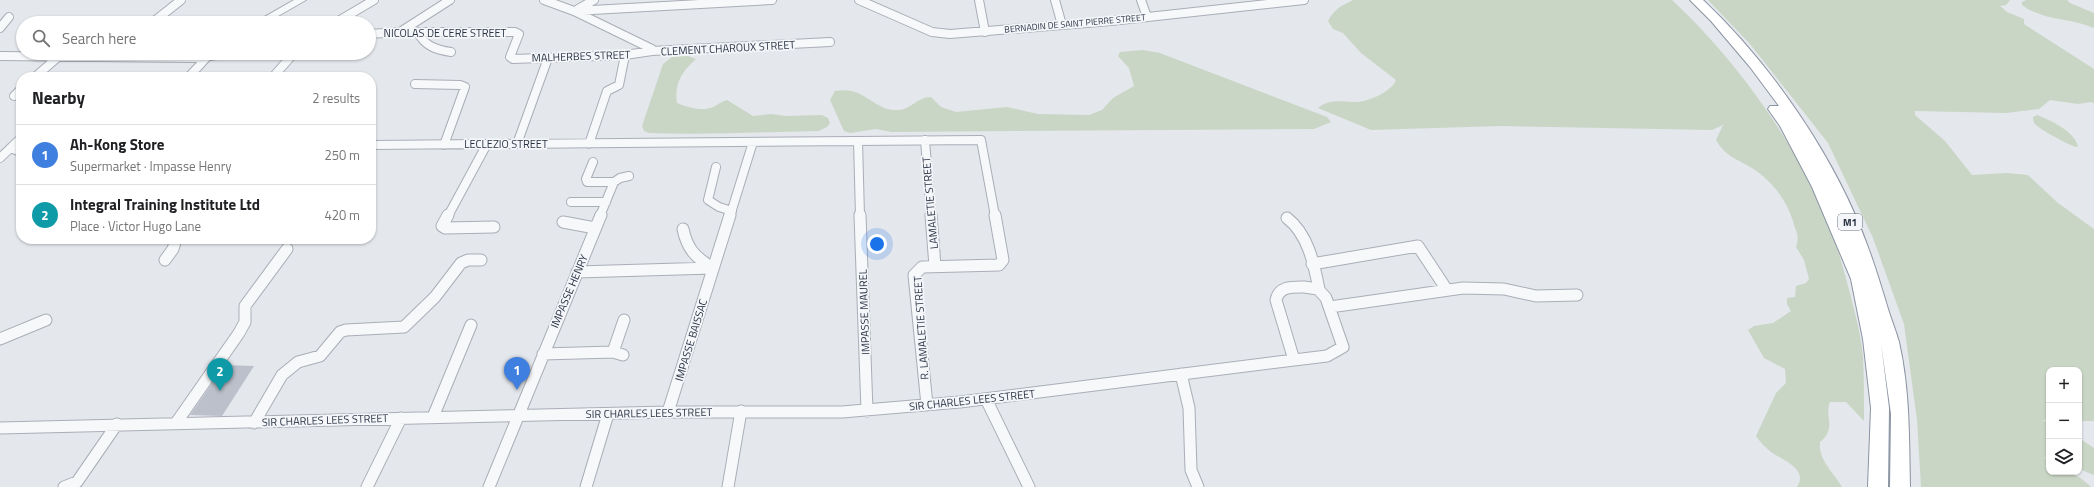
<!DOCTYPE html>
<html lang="en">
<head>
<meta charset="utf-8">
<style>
	:root { --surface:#fff; --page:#f2f2f2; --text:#202124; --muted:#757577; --line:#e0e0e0; --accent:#db2777 }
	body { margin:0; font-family:"Titillium Web",sans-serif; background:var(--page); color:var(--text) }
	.controls { position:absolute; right:12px; bottom:12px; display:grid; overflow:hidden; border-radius:8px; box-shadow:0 1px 3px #0004 }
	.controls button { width:36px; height:36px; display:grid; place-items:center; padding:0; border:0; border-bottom:1px solid var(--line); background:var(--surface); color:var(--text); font:20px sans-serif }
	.you { position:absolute; left:877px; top:244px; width:14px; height:14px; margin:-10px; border:3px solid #fff; border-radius:50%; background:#1a73e8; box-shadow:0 0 0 6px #1a73e833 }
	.badge { display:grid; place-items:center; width:26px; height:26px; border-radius:50%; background:var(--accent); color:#fff; font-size:13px; font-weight:700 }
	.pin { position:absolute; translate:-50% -33px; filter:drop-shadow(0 1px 2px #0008) }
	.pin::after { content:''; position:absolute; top:21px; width:14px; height:12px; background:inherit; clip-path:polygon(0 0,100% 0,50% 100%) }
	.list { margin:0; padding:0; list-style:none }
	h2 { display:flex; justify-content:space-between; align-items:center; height:52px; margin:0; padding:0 16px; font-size:17px }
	h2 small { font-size:13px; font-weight:400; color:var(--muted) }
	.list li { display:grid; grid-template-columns:26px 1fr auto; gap:12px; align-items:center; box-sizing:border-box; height:60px; padding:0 16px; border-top:1px solid var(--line) }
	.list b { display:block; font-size:15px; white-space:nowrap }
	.list p { margin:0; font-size:13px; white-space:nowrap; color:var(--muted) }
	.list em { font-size:13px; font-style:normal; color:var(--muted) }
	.icon { flex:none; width:22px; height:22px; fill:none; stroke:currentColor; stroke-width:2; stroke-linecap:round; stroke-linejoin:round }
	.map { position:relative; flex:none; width:2094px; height:487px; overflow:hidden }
	.search { position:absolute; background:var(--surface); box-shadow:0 1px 3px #0004; left:16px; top:16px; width:360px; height:44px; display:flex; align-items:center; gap:10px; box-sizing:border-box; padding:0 14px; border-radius:22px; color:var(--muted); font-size:15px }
	.panel { position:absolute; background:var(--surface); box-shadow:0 1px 3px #0004; left:16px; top:72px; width:360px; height:172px; border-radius:16px }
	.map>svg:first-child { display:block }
	.green { fill:#c9d6c5 }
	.building { fill:#bbc0ca }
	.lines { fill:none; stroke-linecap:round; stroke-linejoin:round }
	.minor-far1-casing { stroke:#a9aeb7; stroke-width:10 }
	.minor-casing { stroke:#a9aeb7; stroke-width:13 }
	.tertiary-casing { stroke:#a9aeb7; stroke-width:2 }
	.trunk-casing { stroke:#8b94a3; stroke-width:2 }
	.minor-far1 { stroke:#f7f8fa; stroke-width:8 }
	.minor { stroke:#f7f8fa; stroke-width:11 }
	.tertiary { fill:#f7f8fa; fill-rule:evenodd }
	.trunk { fill:#fff; fill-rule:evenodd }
	.labels { text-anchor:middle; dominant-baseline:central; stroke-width:3.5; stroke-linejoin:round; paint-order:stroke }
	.far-street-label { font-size:9px; fill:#2b3445; stroke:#f4f6f9 }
	.shield { fill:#f4f6f9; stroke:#676e7b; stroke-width:1 }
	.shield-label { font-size:10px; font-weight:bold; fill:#2b3445 }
	.street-label { font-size:11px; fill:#2b3445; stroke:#f4f6f9 }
</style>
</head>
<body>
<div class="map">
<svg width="2094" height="487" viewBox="0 0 2094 487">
	<rect width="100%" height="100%" fill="#e4e7ec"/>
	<path class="green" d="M1353,0H1672C1733,57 1782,125 1819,200C1832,227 1840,257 1848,286C1854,309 1861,334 1863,357C1864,378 1864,400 1864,421L1846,402H1830C1824,415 1837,429 1820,442C1818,460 1834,473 1842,487H1797C1809,469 1782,460 1771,452C1765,447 1760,442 1756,436L1776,393L1786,383L1785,369L1764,358L1748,330L1754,326L1773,323L1791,311L1787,304V298L1795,297L1796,286L1806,283L1809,279L1804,260L1796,247C1800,235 1796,233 1793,221C1786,199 1771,180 1752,168C1737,159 1725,156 1716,140L1723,125L1712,130L1500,126L1371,130L1318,108C1329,98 1344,102 1357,102C1370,101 1391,92 1396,80L1361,53L1343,33L1333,29L1328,21C1334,9 1341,6 1353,0Z
		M1708,0H2010L2006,5L2000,6L2007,12L2024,19V24L2094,69V103L2091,102L2078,104L2050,100L2039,109L2006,113L1915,111V115L1945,141L1972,175L2007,173L2028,175L2058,203L2094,229V421H2079V370H2049V420H2042L2049,423V457L2044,458L2049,461V472C2070,472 2075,472 2091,487H1921L1917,420L1904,324L1873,238L1828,143L1750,44Z
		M2026,0H2067L2070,3L2094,13V28C2071,18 2043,21 2022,5V2Z
		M1143,50L1160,53L1327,117L1331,122L1314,129L891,132L876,129L850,133L844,131L830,100L835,91C865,85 874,112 899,110C911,109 918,97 931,97L941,107L956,112L1007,107L1038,114L1089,115L1102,110L1113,98L1134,86L1129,68L1118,56L1120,52Z
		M688,56L696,59C682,71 674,84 677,103C687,107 702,112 713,107C718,105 720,102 727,100L753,116L771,114L786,116L822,115L828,118L830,123L827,127L819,131C762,132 706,135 649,133L644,131L642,126L663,64L672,57Z
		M2037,115C2050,120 2076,132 2078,147C2073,148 2037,128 2034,123C2034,123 2033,118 2033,117Z
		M2079,438L2094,448V475L2079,469Z"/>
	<path class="building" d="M225,365L254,366L222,416L190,415Z"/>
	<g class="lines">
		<g class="minor-far1-casing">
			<path id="minor-far1" d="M544,0L574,11L652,49V51
				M859,0L932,32L950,34L1111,21L1304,0
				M979,0L985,32
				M1055,0L1062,25
				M1141,0L1147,17
				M578,9L594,0
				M574,11L772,0
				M152,23L181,0
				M335,23L374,0
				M0,28L9,17
				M400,32L450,0
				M418,32C424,46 437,50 451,52
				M369,34L400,32H515L519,34L510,57L513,59L625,55L652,51L830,42
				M0,56L196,58L230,53
				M35,77L58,57
				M273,77L294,53
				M415,84L460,85L465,87L444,145
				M14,96L21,89
				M925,140L931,216
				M858,141L860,216
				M517,144L548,58
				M589,144L607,91L619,85L625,55
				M371,145L981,140L995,216
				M10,148L21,152
				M0,158L21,138
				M593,162L586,179L587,182H614
				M716,167L708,200L719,207L732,211
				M571,202H606
				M448,216L487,144
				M600,216L614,182L620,178L629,176
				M730,216L753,142"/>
		</g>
		<g class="minor-casing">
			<path id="minor" d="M448,215L442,226L445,228L494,227
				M860,215L867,411
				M931,215L935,266
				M1287,218C1308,234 1314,264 1319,289
				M563,222L595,228
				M683,229C687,249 696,258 713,268
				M165,260L173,249L176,239
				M1312,264L1418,246L1447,290
				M577,272L713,268
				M1304,287L1318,289L1326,298L1343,347L1327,356L1294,360L1276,300C1279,286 1292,287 1304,287Z
				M1330,307L1463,288L1504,289L1536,296L1577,295
				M0,339L46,320
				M613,352L624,320
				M543,354L613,352L623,355
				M1181,374L1189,408L1191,470L1198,487
				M986,399L1029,487
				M927,405L914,275L922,267L999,265L1003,260L995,215
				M668,412L730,215
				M433,417L471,325
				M176,423L239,333L245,322V306L287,249
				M254,423L282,375L298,362L320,356L340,332L346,330L404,327L435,297L461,263L468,260H481
				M0,428L668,412H842L960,402L1294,360
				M64,487L77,482L117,424
				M367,487L401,418
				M489,487L601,215
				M586,487L608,414
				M728,487L741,411"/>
		</g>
		<g class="tertiary-casing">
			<path id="tertiary" d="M294,0H306L266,23H254Z
				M206,53H216L194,77H183Z"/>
		</g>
		<g class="trunk-casing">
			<path id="trunk" d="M1690,0H1703C1772,65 1838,161 1869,250C1875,266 1880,283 1885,299C1889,314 1895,328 1899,342C1910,390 1909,439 1910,487H1890L1891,414L1881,343L1889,408L1888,487H1868L1871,408L1863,339L1851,279L1812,187L1780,126L1768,109L1770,106H1779L1750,67L1711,21Z"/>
		</g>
		<use href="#minor-far1" class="minor-far1"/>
		<use href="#minor" class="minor"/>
		<use href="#tertiary" class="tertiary"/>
		<use href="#trunk" class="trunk"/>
	</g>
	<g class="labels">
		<g class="far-street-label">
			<text transform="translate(1075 23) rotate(-5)">BERNADIN DE SAINT PIERRE STREET</text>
		</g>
		<rect class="shield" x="1838" y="214" width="24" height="16" rx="3"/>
		<g class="shield-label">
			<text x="1850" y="222">M1</text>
		</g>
		<g class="street-label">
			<text x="445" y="33">NICOLAS DE CERE STREET</text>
			<text transform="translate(728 48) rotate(-3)">CLEMENT CHAROUX STREET</text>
			<text transform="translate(581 56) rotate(-2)">MALHERBES STREET</text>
			<text x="506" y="144">LECLEZIO STREET</text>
			<text transform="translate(930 203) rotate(-95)">LAMALETIE STREET</text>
			<text transform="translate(569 291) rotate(-67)">IMPASSE HENRY</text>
			<text transform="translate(864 312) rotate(-92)">IMPASSE MAUREL</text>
			<text transform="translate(921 328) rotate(-94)">R. LAMALETIE STREET</text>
			<text transform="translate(691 340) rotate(-73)">IMPASSE BAISSAC</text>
			<text transform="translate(972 400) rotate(-6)">SIR CHARLES LEES STREET</text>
			<text transform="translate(649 413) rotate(-1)">SIR CHARLES LEES STREET</text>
			<text transform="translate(325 420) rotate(-2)">SIR CHARLES LEES STREET</text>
		</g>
	</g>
</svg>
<div class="controls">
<button>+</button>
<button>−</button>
<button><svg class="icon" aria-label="layers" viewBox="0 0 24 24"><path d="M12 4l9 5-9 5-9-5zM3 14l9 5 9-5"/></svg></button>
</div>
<div class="you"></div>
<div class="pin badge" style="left:517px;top:390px;background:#3f7fe0">1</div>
<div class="pin badge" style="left:220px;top:391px;background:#0f9aa8">2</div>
<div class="search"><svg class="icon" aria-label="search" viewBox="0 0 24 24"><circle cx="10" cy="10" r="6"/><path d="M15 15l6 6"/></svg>Search here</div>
<section class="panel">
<h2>Nearby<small>2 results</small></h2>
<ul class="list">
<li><span class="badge" style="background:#3f7fe0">1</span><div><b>Ah-Kong Store</b><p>Supermarket · Impasse Henry</p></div><em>250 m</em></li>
<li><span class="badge" style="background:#0f9aa8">2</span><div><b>Integral Training Institute Ltd</b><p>Place · Victor Hugo Lane</p></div><em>420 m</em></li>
</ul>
</section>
</div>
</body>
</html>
